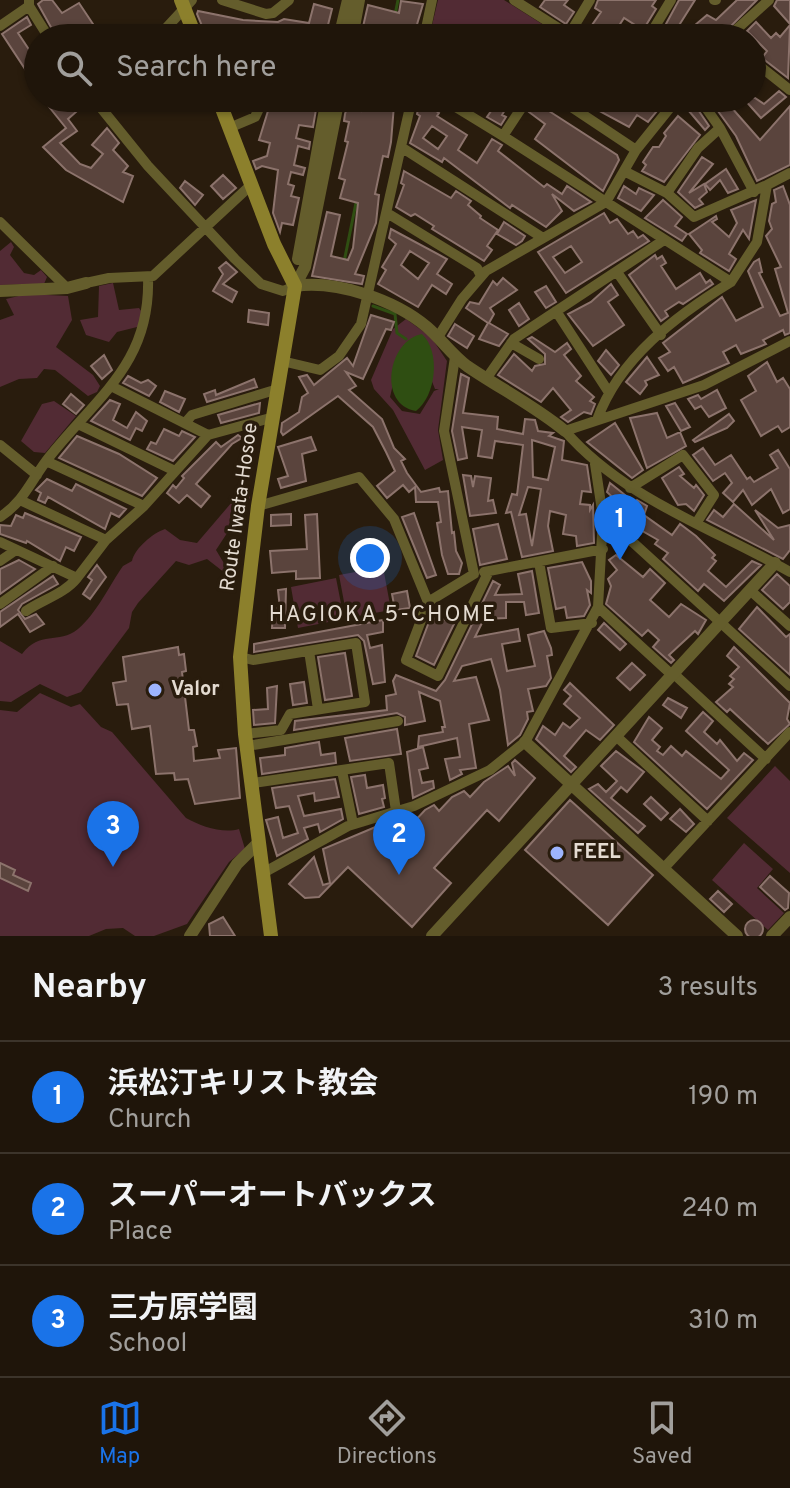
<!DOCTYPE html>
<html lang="en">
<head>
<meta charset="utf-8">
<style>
	:root { --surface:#1f150a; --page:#2c2218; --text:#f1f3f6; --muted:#a19f9c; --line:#3c342b; --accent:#1a73e8 }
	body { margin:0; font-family:Overpass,"Noto Sans JP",sans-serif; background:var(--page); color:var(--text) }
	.you { position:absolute; left:370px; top:558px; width:28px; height:28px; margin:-20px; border:6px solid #fff; border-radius:50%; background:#1a73e8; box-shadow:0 0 0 12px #1a73e833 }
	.badge { display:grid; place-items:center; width:52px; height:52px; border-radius:50%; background:var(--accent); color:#fff; font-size:26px; font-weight:700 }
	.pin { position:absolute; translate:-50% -66px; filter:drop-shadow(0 2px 4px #0008) }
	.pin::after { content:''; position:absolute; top:42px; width:28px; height:24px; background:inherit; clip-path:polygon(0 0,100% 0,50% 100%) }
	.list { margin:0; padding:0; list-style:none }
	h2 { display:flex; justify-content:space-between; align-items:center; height:104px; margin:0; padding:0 32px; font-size:34px }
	h2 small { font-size:26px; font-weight:400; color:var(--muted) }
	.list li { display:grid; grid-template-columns:52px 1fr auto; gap:24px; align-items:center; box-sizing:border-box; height:112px; padding:0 32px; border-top:2px solid var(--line) }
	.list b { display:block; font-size:30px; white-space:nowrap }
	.list p { margin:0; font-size:26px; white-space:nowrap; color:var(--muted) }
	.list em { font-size:26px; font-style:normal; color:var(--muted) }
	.icon { flex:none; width:44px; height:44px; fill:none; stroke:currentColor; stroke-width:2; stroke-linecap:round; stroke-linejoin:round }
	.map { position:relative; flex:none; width:790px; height:936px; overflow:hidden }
	.search { position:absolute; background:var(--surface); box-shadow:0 2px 6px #0004; left:24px; right:24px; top:24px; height:88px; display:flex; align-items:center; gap:20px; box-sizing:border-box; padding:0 28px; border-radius:44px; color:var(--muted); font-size:30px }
	.sheet { height:440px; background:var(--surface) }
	nav { display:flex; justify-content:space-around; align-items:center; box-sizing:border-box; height:112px; border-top:2px solid var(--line); background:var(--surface); font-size:22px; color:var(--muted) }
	nav a { display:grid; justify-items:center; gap:4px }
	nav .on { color:var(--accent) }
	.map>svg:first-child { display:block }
	.green { fill:#522b34; fill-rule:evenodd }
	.water { fill:#2f4e12 }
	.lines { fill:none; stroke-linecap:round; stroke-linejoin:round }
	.stream { stroke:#2f4e12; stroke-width:3 }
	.building { fill:#5a443d; stroke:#8c736c; stroke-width:2; fill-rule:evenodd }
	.minor { stroke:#645d2c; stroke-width:10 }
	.tertiary { stroke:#645d2c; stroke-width:12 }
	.secondary { stroke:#8c802c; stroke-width:14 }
	.poi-dot { fill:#9db4fd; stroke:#291c0d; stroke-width:3 }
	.labels { text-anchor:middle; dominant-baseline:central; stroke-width:7; stroke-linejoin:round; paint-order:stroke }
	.street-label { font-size:20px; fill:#e4dbd1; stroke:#291c0d }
	.poi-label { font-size:20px; font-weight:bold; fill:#e4dbd1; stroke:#291c0d; text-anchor:start }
	.neighbourhood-label { font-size:22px; letter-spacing:2px; fill:#e4dbd1; stroke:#291c0d }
</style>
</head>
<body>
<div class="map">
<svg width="790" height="936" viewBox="0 0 790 936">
	<rect width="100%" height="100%" fill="#291c0d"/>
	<path class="green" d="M438,0H504L542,24L533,38H429Z
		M11,242L14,247L10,255L24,273L34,275L41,270L47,277L44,284L0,285V251Z
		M113,283L119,310L139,308L144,315L141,326L117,332L109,342L86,335L80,320L98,317L99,286Z
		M27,294L68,296L72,320L56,347L93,375L100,386L97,392L88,396L55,370L44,369L37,378L19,379L0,387V320L14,315L6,299Z
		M406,319L431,337L447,361L438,430L443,460L425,470L393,410L374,389L371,380L393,329ZM397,367L431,379L435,389H439L434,391L420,414L402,411L390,397Z
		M54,401L76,416L45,453L34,452L21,441L42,404Z
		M249,490L250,498L216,550L228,570L225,573L207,559L189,565L176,561L138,603L132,612L129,628L81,692L67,697L40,684L11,702L0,701V641L22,654C40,630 58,645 78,629C97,613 109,586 123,566L132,561C135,548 153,533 165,529L180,540L197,543L238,495Z
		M383,567L391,610L347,618L339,575Z
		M336,578L344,619L298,628L291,587Z
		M40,693L71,707L80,704L101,727L112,732L186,818C200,826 223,834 239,829L245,849L229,862L187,924L154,936H135L123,928L106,929L89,936H0V710L17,712Z
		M775,766L790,781V873L727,818Z
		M744,843L773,869L757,888L784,913L768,930L712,880Z"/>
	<path class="water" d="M422,334C441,352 436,396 416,411C377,405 388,340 422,334Z"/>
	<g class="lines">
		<path class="stream" d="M395,15L398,0
			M344,262L357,198
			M373,306L395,314L397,333L406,339"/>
	</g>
	<path class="building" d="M43,0H52L62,13L79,3L95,27L71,38H57L38,4Z
		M545,0H568L564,5L574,12L566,24L540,7Z
		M598,0H656L652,6L656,9L643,30L624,18L615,32L624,38H583L601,12L595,8Z
		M679,0H695L671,38H664L660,35Z
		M737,0H757L719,38H713L705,29L701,32L695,25L707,15L716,20Z
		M777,0H790V24L774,6Z
		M401,1L423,4L413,38H383L362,31L368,5L399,13Z
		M314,4L332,9L328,25L333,26L330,38H241L242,35L202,26L197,14L198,11L243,20L278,22L284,19L309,23Z
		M27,17L31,25L18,33L38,63L27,72L2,34Z
		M756,22L771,38L776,33L780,37L790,25L788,78L762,58L767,51L747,31Z
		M779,91L786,97L761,118L743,98H755L764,104Z
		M42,98H64L76,112L68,119L77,131L60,143L80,164L91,168L103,154L92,145L107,128L119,143L113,150L128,166L123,172L133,176L123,202L66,170L43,147L66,128Z
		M272,98H318L313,127L299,125L296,138L310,142L309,149L298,146L294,165L305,168L303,175L291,172L288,184L294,186L291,196L299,198L293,225L282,223L280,232L273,213L278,170L262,166L256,169L253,161L267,156L270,143L259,140Z
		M364,98L394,105L391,142L388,157L383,156L375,194L379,195L376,223L355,274L364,276L362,284L312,276L327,212L340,215L331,256L348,260L353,248L358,203L340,198L345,180L339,178L348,142L345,141L349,122L344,121L345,114L347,108L361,111Z
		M500,98H512L502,115L506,117L501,125L487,117Z
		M595,98H658L662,105L648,122L637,115L629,127L590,106Z
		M690,98L709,126L705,130L683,104Z
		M724,99L760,140L790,106V165L757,181L736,136L715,107Z
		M420,100L439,113L437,116L467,135L458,150L477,163L492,139L502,145L498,151L544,187L547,184L562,194L567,186L591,202L574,211L552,194L562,211L546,227L512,205L510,208L444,158L442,162L410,143L420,116L417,114ZM432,126L447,136L438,149L423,138Z
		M535,102L617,155L619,160L603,191L535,139L545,124L529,112Z
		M678,116L700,135L664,182L642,171L646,165L643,162L653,147H659L666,136L664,133Z
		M702,157L713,164L689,193L704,184L707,192L699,199L703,204L695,208L678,192Z
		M726,169L738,189L728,193L720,180L710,190L705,184Z
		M404,171L451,198L456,191L471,201L468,205L481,216L480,218L498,230L487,246L492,250L484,261L432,229L434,226L415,214L411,216L396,207L404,185L401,183Z
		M223,175L236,188L223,199L211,186Z
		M185,181L203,195L195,205L180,188Z
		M624,186L636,194L639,188L654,195L641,211L618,198Z
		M783,186L790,205V333L785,335L783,330L763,340L766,344L741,354L736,345L723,352L729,363L683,383L674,367L668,371L659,358L670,352L663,343L722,297L736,321L763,307L748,271L754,262L759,259L762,272L759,273L780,316L788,313L775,269L781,267L766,236L772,229L769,221L772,204L776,202L774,190Z
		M663,200L682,217L675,226L687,234L682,241L645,218Z
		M756,200L749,239L743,230L729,254L736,259L729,271L700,253L702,250L689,234L716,216L717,219L712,222L729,237L737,223L731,210Z
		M604,213L610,223L617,219L628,234L633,231L638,238L643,235L649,241L566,293L538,252ZM571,246L582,262L565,273L553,257Z
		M504,222L525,236L522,241L516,245L497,234Z
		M391,229L447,259L437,274L452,284L446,294L432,285L418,307L378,284L386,270L382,267L396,244L389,238ZM410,251L429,263L418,279L401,265Z
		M655,255L657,259L662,256L666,263L661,266L676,289L700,273L706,283L710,280L713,284L683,304L679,302L665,311L668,316L661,321L629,275Z
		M226,262L237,272L223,284L237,292L232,302L213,291L223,274L219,268Z
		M503,278L517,290L490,308L494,314L489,323L508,334L499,346L479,339L488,323L466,308L470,302L479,304L493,281L497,285Z
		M611,284L618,295L608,302L624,325L593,346L568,314L591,302Z
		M546,286L556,302L546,308L535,292Z
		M519,303L529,319L519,326L509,310Z
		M249,310L269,313L268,325L248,322Z
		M371,315L394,322L391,330L386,329L363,379L346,372L356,386L349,390L382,419L394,448L405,459L401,461L407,473L421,492L439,488L440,492L448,491L452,533L454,532L456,551L462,563L459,574H448L442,555L437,523L441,522L438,502H416L415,487L409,492L403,485L387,498L377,486L395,471L386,452L373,427L338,396L283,435L281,432L282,423L299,412L302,397L308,393L299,377L307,375L314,385L347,358L353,366Z
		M455,324L474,336L467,348L448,336Z
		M532,337L555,352L567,343L571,349L564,355L581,376L576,381L594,397L590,401L595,404L591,414L584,412L568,422L561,417L571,410L553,388L541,402L498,375L514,354L532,371L535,366L545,364V354L528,339Z
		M606,350L619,365L611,375L598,361Z
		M104,355L112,370L102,379L91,366Z
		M647,357L659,375L645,381L647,385L640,394L626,382Z
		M767,362L777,382L783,378L790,389V427L782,432L778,426L761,436L741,400L756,391L748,376Z
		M461,374L469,378L463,413L498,417L497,429L523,434L525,419L535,420L538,431L553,433L549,436L564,441L562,460L587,465L591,492L582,491L580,504L590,505V510L593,505L594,543L577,546L576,536L563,534L566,515L550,511L548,526L553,551L522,557L511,512L506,513L512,494L517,495L523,445L495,441L492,458L478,456L482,430L462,427L467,458L458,460L452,431ZM532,440L555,447L548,480L533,477ZM528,487L541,489L532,546L526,514L519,515Z
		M128,376L141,383L148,380L156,386L149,396L123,383Z
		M254,379L257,387L207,402L204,394L215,390L216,395Z
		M717,390L726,408L709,417L701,406L695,409L688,399L698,395L701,399Z
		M165,391L185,399L179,412L160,402Z
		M71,394L84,405L76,414L63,404Z
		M110,400L120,404L113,420L127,428L136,412L147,421L142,431L136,428L130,440L91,421Z
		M260,403L259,413L221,423L218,415Z
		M675,403L690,427L681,431L666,406Z
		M657,413L667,438L680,432L686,446L647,468L630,418Z
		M729,414L734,421L727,428L695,442L693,440Z
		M615,423L643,470L632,478L587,442Z
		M164,429L179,436L182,431L195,437L173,461L147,449L151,442L156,444Z
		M238,435L242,438L232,444L196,484L210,496L201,507L187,495L179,503L167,493L173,485L176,488L184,478L182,476L216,442L221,447Z
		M77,436L119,454L157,478L142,496L59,458Z
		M311,437L316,450L302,454L306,481L281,488L278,479L288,476L278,447Z
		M703,448L715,465L731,455L747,479L750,477L754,482L778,468L770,455L778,450L790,469V509L783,513L771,489L752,505L743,490L733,502L723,493L732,483L725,473L713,481L693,455Z
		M679,467L684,474L680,476L694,488L696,485L704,495L694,511L686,504L678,505L662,478Z
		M463,475L471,476L473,487L475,476L491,478L488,501L493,500L496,513L470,516Z
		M47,479L72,491L76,484L126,509L119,517L111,513L105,529L48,497L45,503L38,500L41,493L36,490Z
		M610,483L635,503L637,500L647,506L644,515L672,535L680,524L696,536L715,555L712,558L716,561L708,571L726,587L752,561L761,565L724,601L704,584L698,591L663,559L668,553L655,544L658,540L637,528L633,532L621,520L628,512L607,492Z
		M734,504L774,540L755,510L778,528L790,525V550L783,559L707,520L714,510L723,517Z
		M25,513L81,537L74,551L66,547L60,561L27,541L26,543L0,534V525L11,526L16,515L23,518Z
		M414,513L436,575L427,578L402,517Z
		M291,514V525L271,526V515Z
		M317,514L320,578L296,579V571L272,573L270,551L307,549L305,515Z
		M498,524L507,559L480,565L473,529Z
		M616,555L643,577L650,569L665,583L650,600L669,617L681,604L706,620L698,634L695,631L669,655L674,660L671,663L653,647L659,640L648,630L642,636L606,604L611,586L608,579L617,570L609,560Z
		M19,560L35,569L0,594V569Z
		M582,562L591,581V593L587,590L590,605L584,616L567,618L565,607L556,609L548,568Z
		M97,565L106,577L90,599L83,594L92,580L88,577Z
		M532,571L539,613L526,615L524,602H506V618L484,619L475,637L518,629L520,641L502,644L507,671L535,666L528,635L544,631L551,648L552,655L547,656L551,678L546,686L528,689L533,711L527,712L528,719L520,735L508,745L500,690L491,659L462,666L454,681L476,677L489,720L469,724L476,768L460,770L462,774L450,780L445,759L460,757L457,738L418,747L419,736L443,732L442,727H445L440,701L419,692L425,721L405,725V717L397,713L294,730L295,721L387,710L386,696L396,694L393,681L396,675L436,691L445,680L493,581L500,585L495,595L522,594L518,574Z
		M777,574L790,586V602L783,609L762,590Z
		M53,576L58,584L22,604L18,610L25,619L36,614L44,624L30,632L18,614L0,627V612Z
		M286,589L285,628H272L273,608L280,609L278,590Z
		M407,591L410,608L395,610L392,594Z
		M757,607L786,637L790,634V675L739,629Z
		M432,614L454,624L434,665L416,656Z
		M383,620V632L367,635L370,648L382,645L385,682L373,684L364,641L358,635L254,652V644Z
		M604,623L626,644L620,650L598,630Z
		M178,647L179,655L184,654L186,671L182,672L189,730H194L197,746L193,747L194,761L220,758L218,750L236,748L240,798L195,804L188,779L175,780L174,773L156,774L150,726L132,729L128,704L117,705L113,683L126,681L123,657Z
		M734,647L790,703L787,719L790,724L768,744L730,709L727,712L716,702L733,687L729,684L734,679L730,676L739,667L727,656Z
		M345,653L352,696L325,700L318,657Z
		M632,663L645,675L630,690L617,678Z
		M304,682L307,703L293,705L290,684Z
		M570,683L614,725L600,740L586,730L564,756L576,767L571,772L536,739L543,726L555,735L563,723L570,728L580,718L564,704L571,696L564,690Z
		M277,686L275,723L254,725L253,710L268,709L267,688Z
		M668,698L687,708L681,718L663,705Z
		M703,712L713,721L704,732L717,744L720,740L737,761L744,753L753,760L707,809L634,742L649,717L662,728L652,740L660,747L657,751L663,755L671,746L682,756L686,751L721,779L729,770L686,731Z
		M397,729L401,754L350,761L345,738Z
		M319,742L321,755L335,753L336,763L262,774L260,758L285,755V748Z
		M423,747L428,768L419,770L422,783L433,781L434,788L413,798L407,752Z
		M616,751L644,772L627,792L621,787L611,798L645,826L638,833L589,789L598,784L606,792L617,781L601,766Z
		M515,760L535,778L499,821L487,810L434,868L451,883L412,927L348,867L319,897L305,898L289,884L314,857L323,885L330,883L323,849L385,823L400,837L425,810L434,805L439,811L452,797L464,791L470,797L484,782L508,766L515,776L512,763Z
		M365,775L367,788L383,785L385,798L382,799L384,807L359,814L351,777Z
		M335,779L339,797L315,801L314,793L298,796L304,816L341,809L343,819L320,832L318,824L304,828L308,839L277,856L266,820L278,817L283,838L298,833L289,806L276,808L272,788Z
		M651,797L668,813L661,820L644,804Z
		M570,800L653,875L608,925L525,850Z
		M680,809L694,824L686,832L670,819Z
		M0,863L15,870L13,875L31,883L28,891L0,878Z
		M770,876L789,893L788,908L785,910L760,887Z
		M718,891L732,904L724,912L710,899Z
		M223,917L235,936H210L209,924Z
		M745 929a9 9 0 1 1 18 0a9 9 0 1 1-18 0Z"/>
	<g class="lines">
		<path class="minor" d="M29,0V6L49,38
			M222,0L266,14L273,13L289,0
			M514,0L574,38
			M714,0H716
			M0,26L29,6
			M157,38L192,0
			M424,38L432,0
			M567,38L590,0
			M648,38L671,0
			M727,38L769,0
			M752,60L790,90
			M93,98L148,166L235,259L261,284L283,291L295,286
			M441,98L503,136
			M528,98L503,136L731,282C677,315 619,358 597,420
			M558,98L636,150
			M229,128L255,117L264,98
			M720,128L754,192
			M401,147L543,238
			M624,171L667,193L694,217L767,185
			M667,193L698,148L720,128L699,98
			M387,213L477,268L481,276
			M0,222L67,288
			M617,272L661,335
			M731,282L757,242L767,185L790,173
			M86,283L109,278L153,276L251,185
			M556,311L608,391
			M438,337L462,299L486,271L606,202L636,150L673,104L667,98
			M790,341L704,385L565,431C624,499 713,528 790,572
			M511,343L539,359
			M282,361L320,370L339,356L361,324L412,98
			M486,379L514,339L664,240
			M111,386L208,435
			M185,423L192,415L278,389
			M78,424L175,471
			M0,445L37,475
			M46,461L144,506
			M630,488L683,455L714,495L697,522
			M22,501L106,540
			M258,506L359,477L394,519L428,602L406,660L438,676L489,571
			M603,515L790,686
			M0,517C25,501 32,478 50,456C99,395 151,362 148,277
			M0,542L77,578L106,540L144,506L208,435L274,417
			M0,561L16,550
			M539,562L551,628L592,623
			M484,572L603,549
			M751,591L790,626
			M428,602L474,574L444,431L455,357
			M0,604L53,566
			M598,607L672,675
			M26,611C44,599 64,594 77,578
			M309,651L318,709
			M240,657L253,660L356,643L365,702L290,714L281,730L245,734
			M674,674L766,759
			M616,736L708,821
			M247,746L398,721
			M342,771L353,824
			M253,783L389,763L396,811
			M664,868L790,732
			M263,873L348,826L414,806L490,770L525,742L598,607L603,517L595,464"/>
		<path class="tertiary" d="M339,38L348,0
			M352,38L359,0
			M298,259L327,98
			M295,286C337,280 395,300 427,327C442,340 452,355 467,366C499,388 535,406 565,431
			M295,286L305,267L339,98
			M0,291L67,288L86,283
			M525,742L737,936
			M190,936L237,864L259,842
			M432,936L775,563
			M772,936L790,917"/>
		<path class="secondary" d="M181,0L196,38
			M218,98L274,244L295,286L258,506L240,657L245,734L271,936"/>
	</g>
	<g class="poi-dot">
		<circle cx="155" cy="690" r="8"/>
		<circle cx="557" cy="853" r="8"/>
	</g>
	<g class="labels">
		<g class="street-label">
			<text transform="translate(240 507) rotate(-82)">Route Iwata-Hosoe</text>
		</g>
		<g class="poi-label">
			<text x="171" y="690">Valor</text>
			<text x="573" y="853">FEEL</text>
		</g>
		<g class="neighbourhood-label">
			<text x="383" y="615">HAGIOKA 5-CHOME</text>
		</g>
	</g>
</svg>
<div class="you"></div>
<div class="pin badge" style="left:620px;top:560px">1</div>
<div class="pin badge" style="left:399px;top:875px">2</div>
<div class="pin badge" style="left:113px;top:867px">3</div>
<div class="search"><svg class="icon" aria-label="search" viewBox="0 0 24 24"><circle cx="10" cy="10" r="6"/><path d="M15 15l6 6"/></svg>Search here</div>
</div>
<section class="sheet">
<h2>Nearby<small>3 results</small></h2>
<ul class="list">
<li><span class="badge">1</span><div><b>浜松汀キリスト教会</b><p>Church</p></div><em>190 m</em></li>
<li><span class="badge">2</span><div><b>スーパーオートバックス</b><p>Place</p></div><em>240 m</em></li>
<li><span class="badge">3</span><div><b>三方原学園</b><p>School</p></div><em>310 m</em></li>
</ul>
</section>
<nav>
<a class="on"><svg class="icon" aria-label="map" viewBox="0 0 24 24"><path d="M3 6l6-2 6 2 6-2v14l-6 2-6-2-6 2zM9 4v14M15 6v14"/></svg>Map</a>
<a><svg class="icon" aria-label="directions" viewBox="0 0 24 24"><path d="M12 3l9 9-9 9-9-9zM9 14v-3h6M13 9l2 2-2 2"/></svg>Directions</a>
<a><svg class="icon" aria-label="saved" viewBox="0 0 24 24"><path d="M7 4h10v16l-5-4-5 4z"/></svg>Saved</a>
</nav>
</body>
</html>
